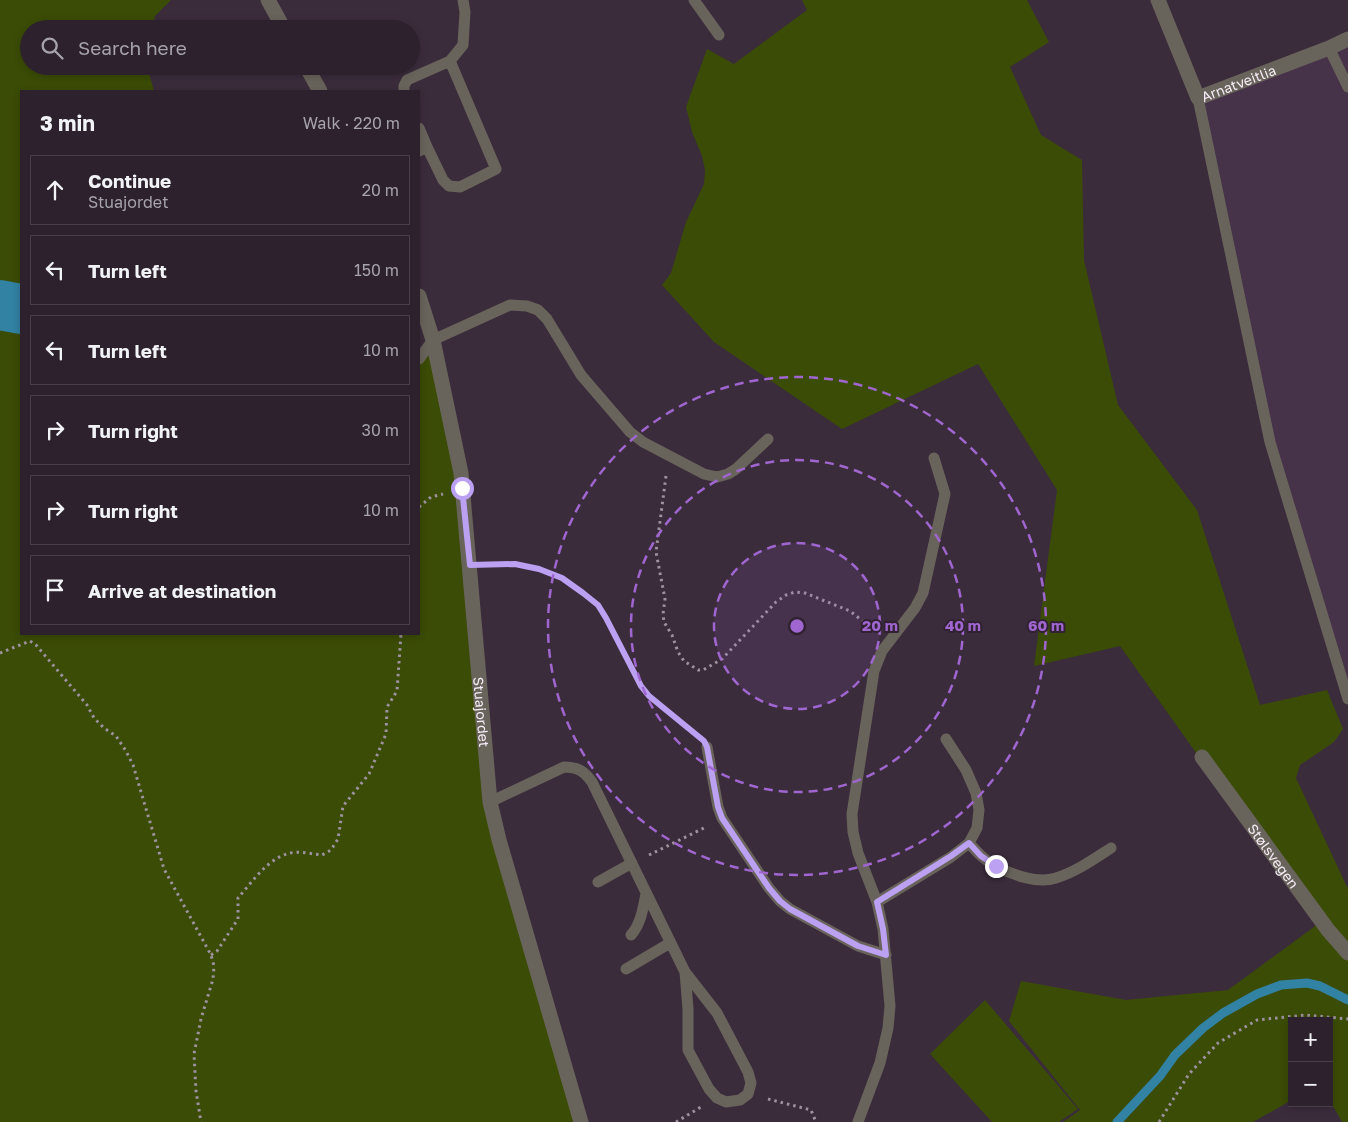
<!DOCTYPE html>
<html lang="en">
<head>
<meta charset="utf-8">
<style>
	:root { --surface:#2c212d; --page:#382e39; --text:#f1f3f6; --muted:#a6a3aa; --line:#483e49 }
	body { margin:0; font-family:"Golos Text",sans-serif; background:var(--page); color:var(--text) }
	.controls { position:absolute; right:15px; bottom:15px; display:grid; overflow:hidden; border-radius:0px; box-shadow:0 2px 8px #0003 }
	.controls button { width:45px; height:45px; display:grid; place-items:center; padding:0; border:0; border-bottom:1px solid var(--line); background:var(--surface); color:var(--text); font:25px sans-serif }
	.stop { position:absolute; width:15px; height:15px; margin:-11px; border:4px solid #bca0f2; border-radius:50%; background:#fff }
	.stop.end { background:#bca0f2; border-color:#fff; box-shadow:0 1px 5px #0008 }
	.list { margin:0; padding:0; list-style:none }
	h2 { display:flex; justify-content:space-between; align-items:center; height:65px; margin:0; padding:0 20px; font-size:21px }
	h2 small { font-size:16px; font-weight:400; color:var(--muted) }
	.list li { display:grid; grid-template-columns:32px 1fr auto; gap:15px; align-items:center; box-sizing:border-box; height:70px; margin:0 10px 10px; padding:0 10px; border:1px solid var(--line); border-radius:0px }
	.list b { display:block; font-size:19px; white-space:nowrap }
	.list p { margin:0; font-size:16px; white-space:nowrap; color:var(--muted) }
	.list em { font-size:16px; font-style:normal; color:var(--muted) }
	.icon { flex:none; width:28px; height:28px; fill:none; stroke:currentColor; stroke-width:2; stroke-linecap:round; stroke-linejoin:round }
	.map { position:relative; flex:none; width:1348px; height:1122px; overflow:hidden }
	.search { position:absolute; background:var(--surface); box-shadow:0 2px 8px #0003; left:20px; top:20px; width:400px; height:55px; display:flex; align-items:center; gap:12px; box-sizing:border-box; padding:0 18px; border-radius:28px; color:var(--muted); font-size:19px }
	.panel { position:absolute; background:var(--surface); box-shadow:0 2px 8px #0003; left:20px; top:90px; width:400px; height:545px; border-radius:0px }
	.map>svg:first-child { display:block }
	.built { fill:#473349 }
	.green { fill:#3b4c06 }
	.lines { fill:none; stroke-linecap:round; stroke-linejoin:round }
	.stream { stroke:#3282a3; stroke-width:9 }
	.river { stroke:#3282a3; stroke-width:50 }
	.path { stroke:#9e929f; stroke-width:3; stroke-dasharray:2.5 4; stroke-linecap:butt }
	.lane { stroke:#69645b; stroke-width:11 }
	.street { stroke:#69645b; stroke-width:15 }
	.route { stroke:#bca0f2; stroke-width:6 }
	.ring { fill:none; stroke:#a066d0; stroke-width:2.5; stroke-dasharray:9 6 }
	.labels { text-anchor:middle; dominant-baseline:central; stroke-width:4; stroke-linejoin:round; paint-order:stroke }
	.street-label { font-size:14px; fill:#f6ecf7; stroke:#312232 }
	.centre { fill:#a066d0; stroke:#312232; stroke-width:2.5 }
	.ring-label { font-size:15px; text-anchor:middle; font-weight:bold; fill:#a066d0; stroke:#312232; stroke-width:4; stroke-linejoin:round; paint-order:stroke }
</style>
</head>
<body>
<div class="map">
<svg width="1348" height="1122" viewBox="0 0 1348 1122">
	<rect width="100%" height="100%" fill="#3b2c3c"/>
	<path class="built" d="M1348,39V699L1270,442L1198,98Z"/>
	<path class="green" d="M0,0H171L155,16L153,29H29V66H147L154,91H21V634H419V365L433,340L461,473L490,802L581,1122H0Z
		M802,0H1027L1049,42L1010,67L1041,135L1082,160L1084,260L1118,405L1197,510L1260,705L1327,690L1343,729L1334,742L1300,765L1296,778L1348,889V1122H1342L1329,1099V1021H1292V1100L1253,1122H1063L1080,1110L1009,1021L1021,981L1126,1000L1228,990L1318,924L1120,646L1034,666L1057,490L978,364L842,429L714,342L662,285L671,273L686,222L704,184L705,170L702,156L692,132L686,107L707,49L734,64L807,10Z
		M985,1000L1078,1109L1059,1122H992L930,1054Z"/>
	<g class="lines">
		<path class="stream" d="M1117,1122L1160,1076L1175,1055L1203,1028L1223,1013L1257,994L1281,985L1307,983L1320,986L1348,1000"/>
		<path class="river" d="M0,305L21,309"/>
		<path class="path" d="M666,476L656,552L665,599L663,614L664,622L672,635L678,652L684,661L698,670H703L722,659L776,602L786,595L795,592L805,593L850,611L875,631
			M419,507L431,497L443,494
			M490,565L515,564L539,569L562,578L583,593L598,605L606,618L641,686L649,696L694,732
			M0,653L30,641L36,645L87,705L94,718L104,728L116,736L126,751L133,765L164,869L211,955L214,966L213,979L201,1019L194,1054L196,1091L201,1122
			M649,855L706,827
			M211,955L217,951L238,919V898C252,882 268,858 290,853C301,851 312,854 322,855L331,850L338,839L343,806L369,774L386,734L387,707L397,691L401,634
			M768,1099L811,1110L816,1122
			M676,1122L701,1107
			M1159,1122L1189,1074L1218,1043L1257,1020L1306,1015L1348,1019"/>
		<path class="lane" d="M694,0L719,35
			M1329,48L1348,87
			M404,91V86L407,80L450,61
			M1198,98L1270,442L1348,699
			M419,128L427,147
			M419,151L427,147L443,180L449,186L460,187L496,169L450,61L463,45L465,12L463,0
			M419,359L433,340L510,305L527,306L538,310L547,319L581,375L630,432L643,442L704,474L717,477L728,474L736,469L768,439
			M707,747L718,807L722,818L769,888L780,901L790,909L858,946L886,955
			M490,802L564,767C578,767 584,771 592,782L685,972L717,1013L748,1072L751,1083L748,1094L740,1100L726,1102L717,1098L709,1089L688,1050V1009L685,972
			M969,843C977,852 985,861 996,866C1012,875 1038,884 1056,878C1076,872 1094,859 1111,848
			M598,882L632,863
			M877,902L951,857L969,843L977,828L979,810L976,793L966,770L946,739
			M631,935C641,924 643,908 646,894
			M626,969L670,943
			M858,1122L880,1063L888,1028L890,1006L883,929L877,902L858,853L853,832L852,814L874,671L882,651L915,608L923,593L945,494L934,458"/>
		<g class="street">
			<path d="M268,0L284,29"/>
			<path id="s1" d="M1158,0L1198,98L1329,48L1348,39"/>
			<path d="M306,66L320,91"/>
			<path id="s2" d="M419,296L433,340L461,473L490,802L499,840L581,1122"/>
			<path id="s3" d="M1202,757L1328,930L1348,953"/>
		</g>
	</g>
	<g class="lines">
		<path class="route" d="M462,488L470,565L515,564L539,569L562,578L583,593L598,605L606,618L641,686L649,696L704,741L707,747L718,807L722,818L769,888L780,901L790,909L858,946L886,955L883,929L877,902L951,856L969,843L981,856L996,866"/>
	</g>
	<circle cx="797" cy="626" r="83" fill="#a066d0" fill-opacity=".12"/>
	<g class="ring">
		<circle cx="797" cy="626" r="83"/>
		<circle cx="797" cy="626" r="166"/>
		<circle cx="797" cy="626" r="249"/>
	</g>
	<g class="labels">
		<g class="street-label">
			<text stroke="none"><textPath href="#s1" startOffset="149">Arnatveitlia</textPath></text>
			<text stroke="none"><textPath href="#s2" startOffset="422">Stuajordet</textPath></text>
			<text stroke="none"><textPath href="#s3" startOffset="122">Stølsvegen</textPath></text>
		</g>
	</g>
	<circle cx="797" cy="626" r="8" class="centre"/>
	<g class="ring-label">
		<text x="880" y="631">20 m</text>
		<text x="963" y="631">40 m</text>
		<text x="1046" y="631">60 m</text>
	</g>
</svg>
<div class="controls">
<button>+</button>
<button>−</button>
</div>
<div class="stop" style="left:462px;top:488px"></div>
<div class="stop end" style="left:996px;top:866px"></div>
<div class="search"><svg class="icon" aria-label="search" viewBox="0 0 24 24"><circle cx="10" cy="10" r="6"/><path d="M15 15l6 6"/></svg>Search here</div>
<section class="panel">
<h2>3 min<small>Walk · 220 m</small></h2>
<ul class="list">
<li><svg class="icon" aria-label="ahead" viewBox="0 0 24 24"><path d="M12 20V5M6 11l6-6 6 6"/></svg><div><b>Continue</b><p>Stuajordet</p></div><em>20 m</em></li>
<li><svg class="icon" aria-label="left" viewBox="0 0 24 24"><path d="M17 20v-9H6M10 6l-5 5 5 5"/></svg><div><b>Turn left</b></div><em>150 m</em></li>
<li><svg class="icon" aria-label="left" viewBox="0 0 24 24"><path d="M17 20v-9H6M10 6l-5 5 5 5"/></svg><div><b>Turn left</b></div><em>10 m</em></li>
<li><svg class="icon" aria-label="right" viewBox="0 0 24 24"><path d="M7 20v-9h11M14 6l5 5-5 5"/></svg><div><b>Turn right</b></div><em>30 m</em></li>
<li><svg class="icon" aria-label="right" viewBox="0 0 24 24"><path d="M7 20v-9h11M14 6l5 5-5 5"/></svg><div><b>Turn right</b></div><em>10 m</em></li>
<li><svg class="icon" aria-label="arrive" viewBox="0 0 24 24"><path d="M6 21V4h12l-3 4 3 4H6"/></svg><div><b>Arrive at destination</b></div></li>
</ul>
</section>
</div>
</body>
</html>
